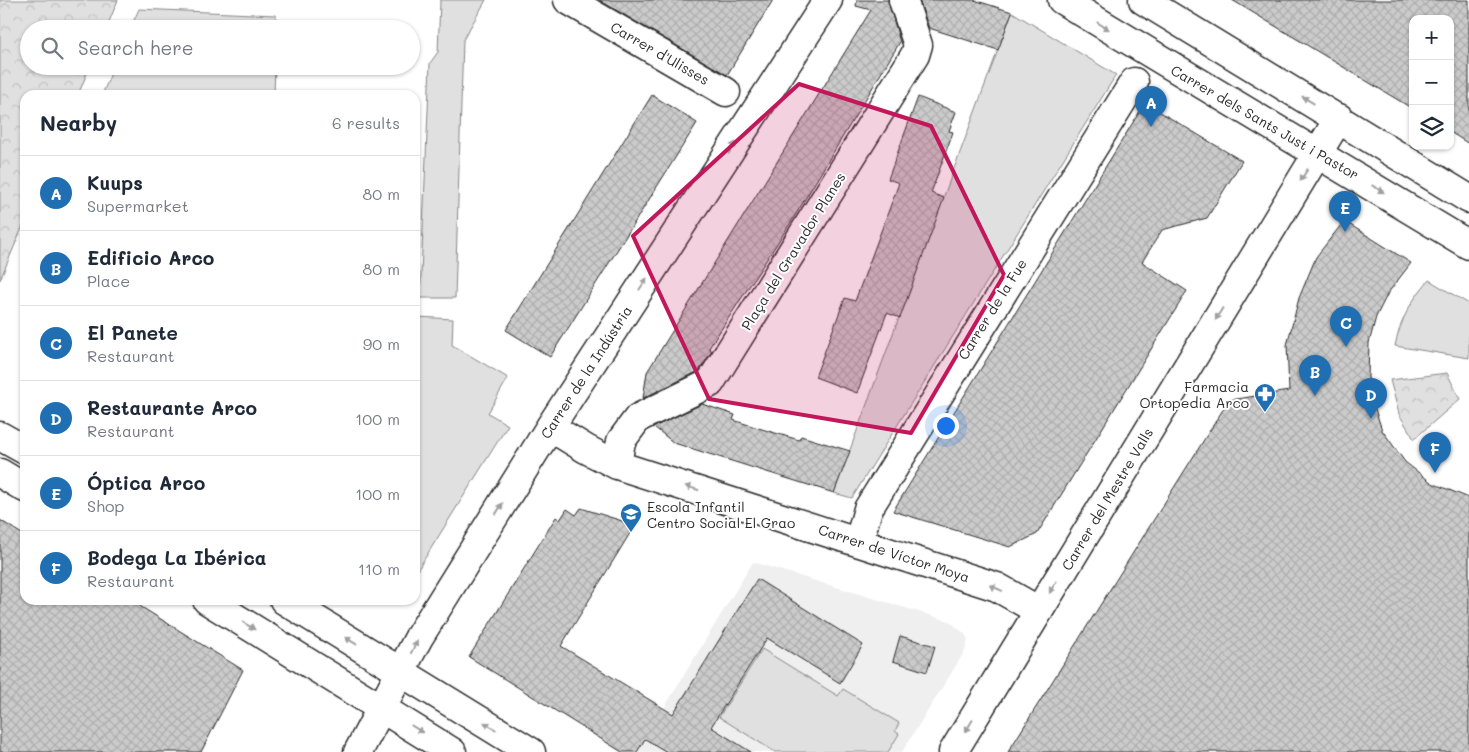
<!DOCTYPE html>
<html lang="en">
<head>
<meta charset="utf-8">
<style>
	:root { --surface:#fff; --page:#f6f6f7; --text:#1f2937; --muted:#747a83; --line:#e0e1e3; --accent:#1f6fb2 }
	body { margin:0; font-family:Mali,sans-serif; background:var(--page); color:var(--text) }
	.controls { position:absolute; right:15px; top:15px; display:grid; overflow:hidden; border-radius:10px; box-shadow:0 1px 4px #0004 }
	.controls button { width:45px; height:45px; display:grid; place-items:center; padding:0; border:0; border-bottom:1px solid var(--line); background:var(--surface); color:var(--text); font:25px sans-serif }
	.you { position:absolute; left:945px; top:425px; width:18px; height:18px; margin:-12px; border:4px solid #fff; border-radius:50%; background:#1a73e8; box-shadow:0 0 0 8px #1a73e833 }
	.badge { display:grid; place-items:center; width:32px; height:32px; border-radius:50%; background:var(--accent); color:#fff; font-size:16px; font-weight:700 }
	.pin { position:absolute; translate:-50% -41px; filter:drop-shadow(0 1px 2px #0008) }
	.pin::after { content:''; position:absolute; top:26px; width:18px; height:15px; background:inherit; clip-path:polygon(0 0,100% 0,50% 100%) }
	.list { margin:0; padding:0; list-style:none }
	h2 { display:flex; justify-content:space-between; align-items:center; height:65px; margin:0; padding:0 20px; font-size:21px }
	h2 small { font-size:16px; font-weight:400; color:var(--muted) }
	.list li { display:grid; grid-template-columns:32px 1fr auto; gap:15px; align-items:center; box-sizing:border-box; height:75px; padding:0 20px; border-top:1px solid var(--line) }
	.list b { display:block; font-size:19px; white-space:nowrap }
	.list p { margin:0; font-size:16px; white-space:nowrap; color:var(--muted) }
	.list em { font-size:16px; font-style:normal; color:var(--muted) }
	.icon { flex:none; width:28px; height:28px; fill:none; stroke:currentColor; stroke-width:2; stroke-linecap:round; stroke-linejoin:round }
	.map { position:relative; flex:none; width:1469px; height:752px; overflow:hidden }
	.search { position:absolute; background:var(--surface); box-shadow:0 1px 4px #0004; left:20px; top:20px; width:400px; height:55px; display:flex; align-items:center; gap:12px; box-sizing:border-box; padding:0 18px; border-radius:28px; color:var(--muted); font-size:19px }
	.panel { position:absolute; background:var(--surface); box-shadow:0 1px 4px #0004; left:20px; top:90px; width:400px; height:515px; border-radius:15px }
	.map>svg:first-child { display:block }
	.built { fill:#efefef }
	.grass { fill:#e0e0e0; stroke:#868686 }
	.forest { fill:url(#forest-crowns); stroke:#868686 }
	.building { fill:url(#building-cross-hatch); stroke:#2b2b2b }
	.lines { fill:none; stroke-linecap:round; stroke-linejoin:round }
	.minor-casing { stroke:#2b2b2b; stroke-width:31 }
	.minor { stroke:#fff; stroke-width:28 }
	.oneway { fill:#a0a0a0 }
	.marked { fill:#c2185b; fill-opacity:0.2; stroke:#c2185b; stroke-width:4; stroke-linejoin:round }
	.labels { text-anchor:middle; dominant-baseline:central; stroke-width:4; stroke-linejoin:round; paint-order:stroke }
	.street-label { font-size:14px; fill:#2b2b2b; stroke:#fff }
	.poi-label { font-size:14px; fill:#2b2b2b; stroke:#fff; text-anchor:end }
</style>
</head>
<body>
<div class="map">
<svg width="1469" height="752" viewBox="0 0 1469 752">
	<defs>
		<pattern id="forest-crowns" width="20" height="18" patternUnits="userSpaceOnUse" patternTransform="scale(1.25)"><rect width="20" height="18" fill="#e0e0e0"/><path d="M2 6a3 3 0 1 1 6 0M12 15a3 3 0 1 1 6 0" fill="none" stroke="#c0c0c0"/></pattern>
		<pattern id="building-cross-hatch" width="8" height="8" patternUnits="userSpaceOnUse" patternTransform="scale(1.25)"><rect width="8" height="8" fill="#cbcbcb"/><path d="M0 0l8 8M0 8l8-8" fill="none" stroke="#aeaeae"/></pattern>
	</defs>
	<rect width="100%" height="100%" fill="#fff"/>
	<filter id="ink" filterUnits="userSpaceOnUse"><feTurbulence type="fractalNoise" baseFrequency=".02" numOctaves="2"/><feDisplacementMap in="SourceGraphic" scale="10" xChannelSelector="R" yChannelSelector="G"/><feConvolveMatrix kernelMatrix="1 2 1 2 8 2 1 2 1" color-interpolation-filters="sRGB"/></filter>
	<g filter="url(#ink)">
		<path class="built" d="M753,562L949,621L965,634L968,640L965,651L902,752H637Z"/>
		<path class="grass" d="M440,0H486L463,40L455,298H420L430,63L438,52Z
			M139,9L276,15V29H130Z
			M1012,12L1116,75L852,498L834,493Z
			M114,66H275L274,95H102Z
			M1429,280L1469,304V358L1395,346C1400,320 1412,299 1429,280Z
			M418,317L453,319L452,345L508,378L488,413L508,425L415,574V380Z
			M762,649L838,696L843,689L899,723L895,731L899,734L888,752H775L719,717Z"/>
		<path class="forest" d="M0,0H118L106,29H29V66H90L78,95H25V221L0,280Z
			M1447,373L1460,399L1414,439L1399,414L1390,380Z"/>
		<path class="building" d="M599,0H773L727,75Z
			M857,0H888L900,42L793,219L709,348L712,351L699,371L643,398L647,372L871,10L856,6Z
			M919,0H974L1012,12L998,50L929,28Z
			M1232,0H1469V144L1450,132V19H1413V109Z
			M652,95L697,123L550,357L506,330Z
			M918,97L956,112L949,131L953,132L931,193L944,198L900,318L887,313L857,393L815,377L845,298L855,301L899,183L888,179Z
			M1145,103L1242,161L1207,218L1162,230L1142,262L1187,291L1037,534L1010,547L893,511Z
			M1344,221L1411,263L1388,293L1376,317L1369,343L1368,377L1373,403L1382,430L1405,462L1432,483L1469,498V752H1008L1229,400L1289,391L1287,345L1299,298L1316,257Z
			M702,404L735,415L733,420L765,430L799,440L801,436L850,451L834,493L674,443L654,427Z
			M581,508L635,525L561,646L673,714L757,579L863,645L840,683L767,638L711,727L751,752H667L645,739L637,752H622L469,657L556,517L560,520L567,509L576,515Z
			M0,520L25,536V600H130L243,670L201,752H0Z
			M900,636L935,646L927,672L893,661Z"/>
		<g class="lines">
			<g class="minor-casing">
				<path id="minor" d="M568,0L726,92
					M1062,0L1469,245
					M1143,0L1469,199
					M550,427L586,449L617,465L997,587L1039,611
					M0,436L25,450
					M617,465L621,441L638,418L710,383L915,55L918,45L903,0
					M0,473L25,488
					M859,541L868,509L1134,82
					M207,600L452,752
					M284,600L531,752
					M358,752L419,637L550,427L828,0
					M953,752L1339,118"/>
			</g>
			<use href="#minor" class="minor"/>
		</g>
		<defs><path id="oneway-solid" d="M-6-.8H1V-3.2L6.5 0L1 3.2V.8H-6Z" transform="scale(1.25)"/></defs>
		<g class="oneway">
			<use href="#oneway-solid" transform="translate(1103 26) rotate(32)"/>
			<use href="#oneway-solid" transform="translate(1308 100) rotate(-149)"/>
			<use href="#oneway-solid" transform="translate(732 148) rotate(-57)"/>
			<use href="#oneway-solid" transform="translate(1304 175) rotate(122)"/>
			<use href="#oneway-solid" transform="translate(1378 189) rotate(31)"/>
			<use href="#oneway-solid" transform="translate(643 284) rotate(-57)"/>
			<use href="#oneway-solid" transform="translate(1219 314) rotate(121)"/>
			<use href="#oneway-solid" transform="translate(692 488) rotate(-162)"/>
			<use href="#oneway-solid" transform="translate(499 509) rotate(-58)"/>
			<use href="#oneway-solid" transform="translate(1053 587) rotate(121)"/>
			<use href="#oneway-solid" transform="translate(996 588) rotate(-156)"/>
			<use href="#oneway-solid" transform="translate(249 626) rotate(32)"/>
			<use href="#oneway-solid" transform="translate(351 641) rotate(-149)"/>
			<use href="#oneway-solid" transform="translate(414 647) rotate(-63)"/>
			<use href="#oneway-solid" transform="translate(490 726) rotate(-148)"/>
			<use href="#oneway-solid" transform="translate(969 726) rotate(121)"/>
			<use href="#oneway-solid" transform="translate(417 729) rotate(32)"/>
		</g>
	</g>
	<path class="marked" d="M799,84L931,126L1004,275L911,433L709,399L633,236Z"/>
	<defs>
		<g id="pharmacy-pin" transform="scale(1.125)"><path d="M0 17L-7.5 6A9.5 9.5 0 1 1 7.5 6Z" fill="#1f6fb2" stroke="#fff"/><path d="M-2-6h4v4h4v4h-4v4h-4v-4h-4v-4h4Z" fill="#fff"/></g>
		<g id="school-pin" transform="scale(1.125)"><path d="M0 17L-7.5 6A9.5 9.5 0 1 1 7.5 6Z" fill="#1f6fb2" stroke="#fff"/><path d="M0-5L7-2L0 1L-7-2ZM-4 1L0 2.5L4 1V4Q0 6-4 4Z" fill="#fff"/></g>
	</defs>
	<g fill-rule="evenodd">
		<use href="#pharmacy-pin" x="1265" y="394"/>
		<use href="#school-pin" x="631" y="514"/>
	</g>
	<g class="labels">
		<g class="street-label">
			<text transform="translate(660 53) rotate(30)">Carrer d'Ulisses</text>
			<text transform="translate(1265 122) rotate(30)">Carrer dels Sants Just i Pastor</text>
			<text transform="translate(793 251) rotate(-58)">Plaça del Gravador Planes</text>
			<text transform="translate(992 309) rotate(-58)">Carrer de la Fue</text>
			<text transform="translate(586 372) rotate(-57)">Carrer de la Indústria</text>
			<text transform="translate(1107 499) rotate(-59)">Carrer del Mestre Valls</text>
			<text transform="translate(894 553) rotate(18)">Carrer de Víctor Moya</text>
		</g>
		<g class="poi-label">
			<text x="1249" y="386">Farmacia<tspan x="1249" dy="16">Ortopedia Arco</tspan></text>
			<text x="647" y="506" text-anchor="start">Escola Infantil<tspan x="647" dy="16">Centro Social El Grao</tspan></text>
		</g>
	</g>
</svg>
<div class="controls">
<button>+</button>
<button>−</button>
<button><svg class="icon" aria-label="layers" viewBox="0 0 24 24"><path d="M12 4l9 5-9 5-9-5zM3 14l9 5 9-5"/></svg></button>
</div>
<div class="you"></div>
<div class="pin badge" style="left:1151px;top:127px">A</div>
<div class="pin badge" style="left:1315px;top:396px">B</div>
<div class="pin badge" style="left:1346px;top:347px">C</div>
<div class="pin badge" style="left:1371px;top:419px">D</div>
<div class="pin badge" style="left:1345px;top:232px">E</div>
<div class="pin badge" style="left:1435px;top:473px">F</div>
<div class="search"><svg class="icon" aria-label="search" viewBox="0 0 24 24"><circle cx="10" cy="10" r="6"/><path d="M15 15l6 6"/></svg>Search here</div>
<section class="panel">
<h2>Nearby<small>6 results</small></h2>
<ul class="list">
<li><span class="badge">A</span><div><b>Kuups</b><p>Supermarket</p></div><em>80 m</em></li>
<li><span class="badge">B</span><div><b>Edificio Arco</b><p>Place</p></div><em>80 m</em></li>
<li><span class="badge">C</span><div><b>El Panete</b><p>Restaurant</p></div><em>90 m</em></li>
<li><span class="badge">D</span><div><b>Restaurante Arco</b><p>Restaurant</p></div><em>100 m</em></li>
<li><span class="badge">E</span><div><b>Óptica Arco</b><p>Shop</p></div><em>100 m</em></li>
<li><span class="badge">F</span><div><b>Bodega La Ibérica</b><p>Restaurant</p></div><em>110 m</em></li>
</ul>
</section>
</div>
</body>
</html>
